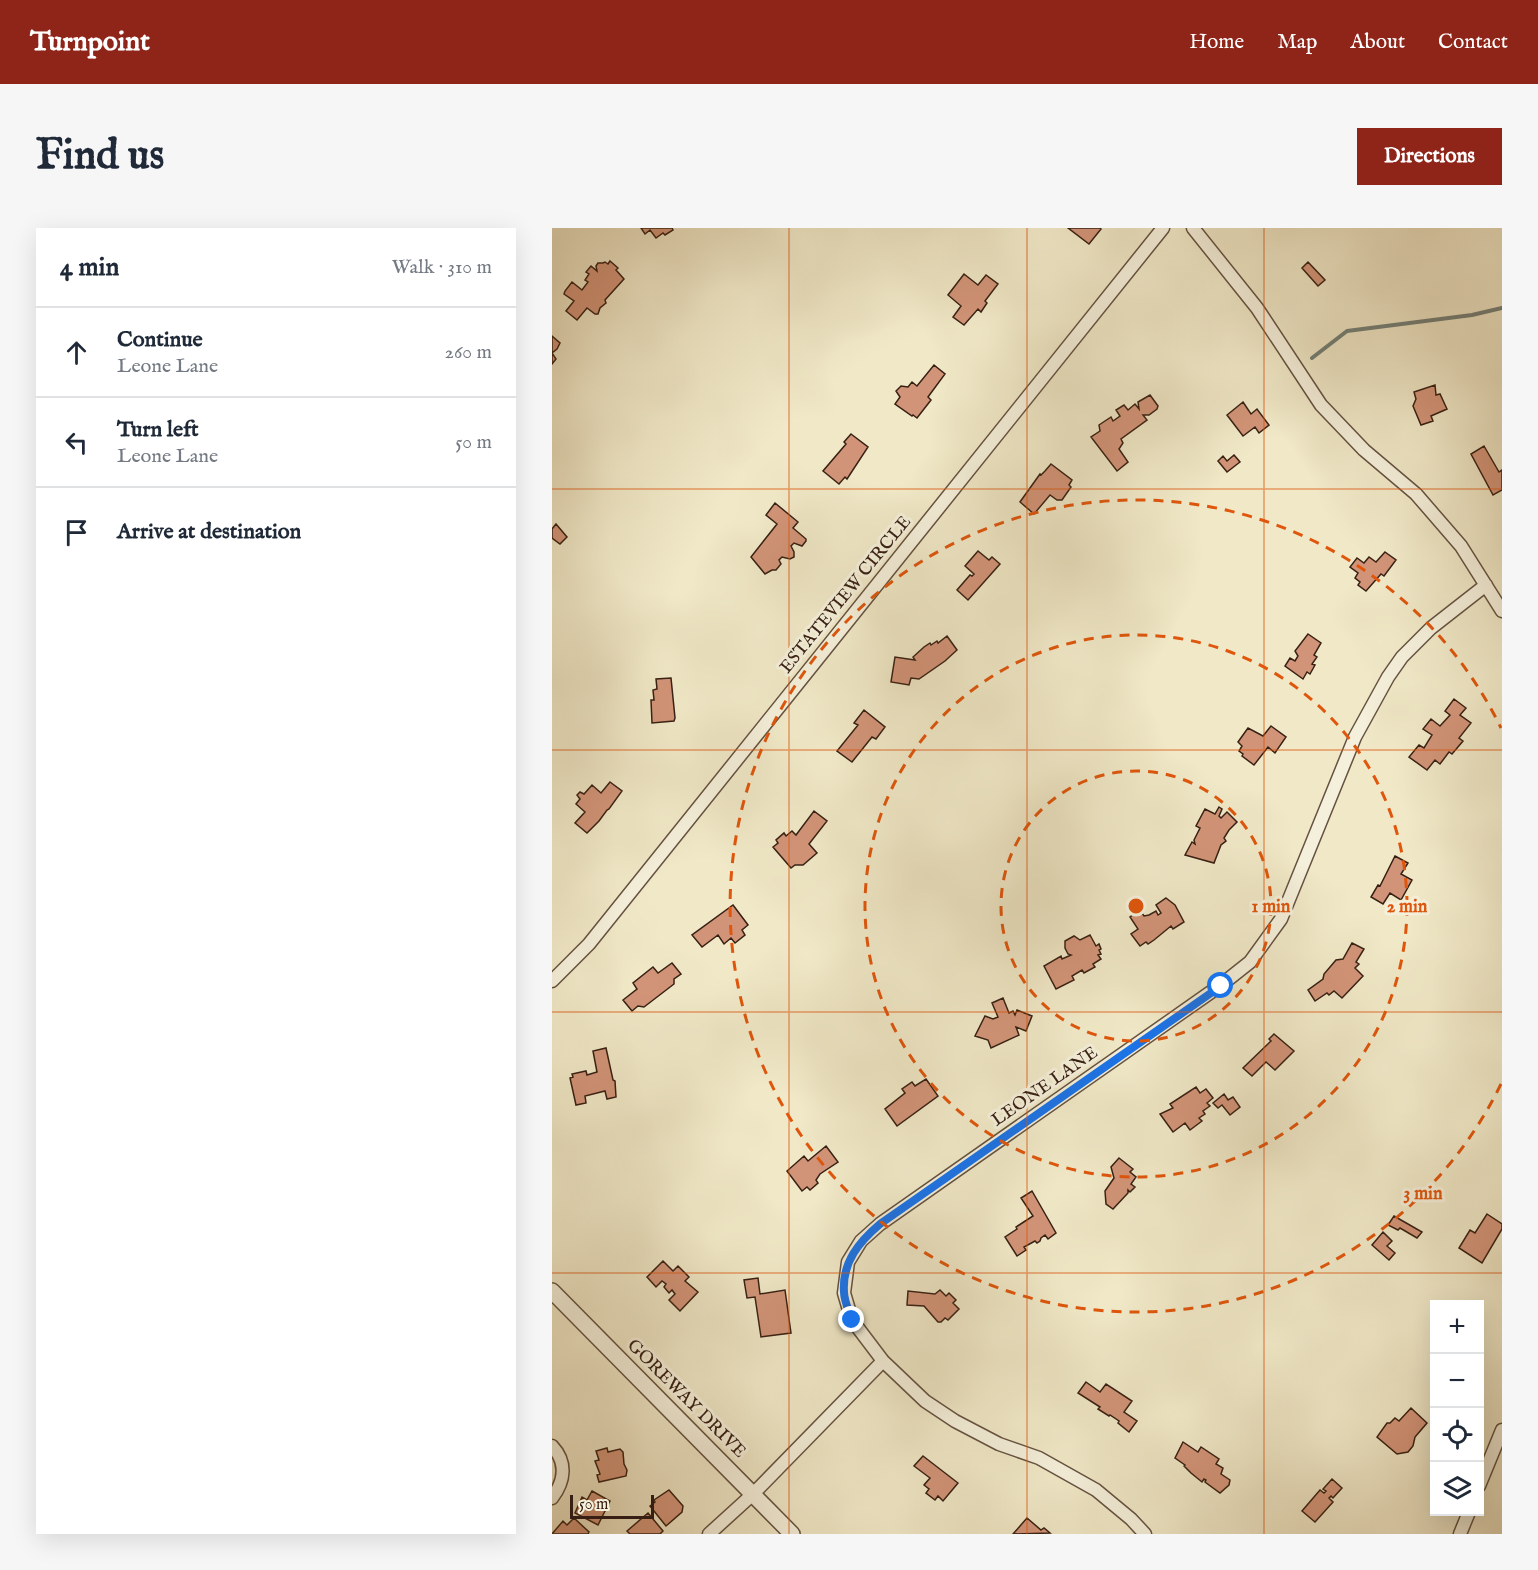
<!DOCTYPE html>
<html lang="en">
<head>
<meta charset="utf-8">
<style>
	:root { --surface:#fff; --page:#f6f6f7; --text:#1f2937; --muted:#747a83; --line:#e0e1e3; --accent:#8f2418 }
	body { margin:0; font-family:"IM FELL English",serif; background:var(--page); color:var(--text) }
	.controls { position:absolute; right:18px; bottom:18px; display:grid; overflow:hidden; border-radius:0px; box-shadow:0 6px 24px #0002 }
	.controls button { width:54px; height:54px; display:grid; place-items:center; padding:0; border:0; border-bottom:2px solid var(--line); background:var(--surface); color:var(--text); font:30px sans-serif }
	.scale { position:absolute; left:18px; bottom:15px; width:84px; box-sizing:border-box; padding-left:6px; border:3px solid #372013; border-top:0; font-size:16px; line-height:21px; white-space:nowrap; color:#372013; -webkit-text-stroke:4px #f5f0db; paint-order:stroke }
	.stop { position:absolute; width:18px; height:18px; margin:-14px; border:4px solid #1a73e8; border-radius:50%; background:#fff }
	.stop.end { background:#1a73e8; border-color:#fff; box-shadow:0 2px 6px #0008 }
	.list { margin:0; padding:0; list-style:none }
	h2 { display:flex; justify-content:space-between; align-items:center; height:78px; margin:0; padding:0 24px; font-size:26px }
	h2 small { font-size:20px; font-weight:400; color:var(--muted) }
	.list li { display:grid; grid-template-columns:39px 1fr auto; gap:18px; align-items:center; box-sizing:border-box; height:90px; padding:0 24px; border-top:2px solid var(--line) }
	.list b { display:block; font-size:22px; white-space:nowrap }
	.list p { margin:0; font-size:20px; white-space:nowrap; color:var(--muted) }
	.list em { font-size:20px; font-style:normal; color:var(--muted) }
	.icon { flex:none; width:33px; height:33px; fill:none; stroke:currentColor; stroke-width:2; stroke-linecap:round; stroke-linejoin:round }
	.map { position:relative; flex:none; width:950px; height:1306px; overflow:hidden; border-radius:0px }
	header { display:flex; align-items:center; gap:36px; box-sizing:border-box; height:84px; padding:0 30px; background:var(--accent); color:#fff }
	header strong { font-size:28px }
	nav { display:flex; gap:33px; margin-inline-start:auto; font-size:21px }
	.intro { display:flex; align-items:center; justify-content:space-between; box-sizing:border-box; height:144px; padding:0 36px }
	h1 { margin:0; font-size:42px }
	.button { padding:15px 27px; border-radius:0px; background:var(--accent); color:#fff; font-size:21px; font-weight:700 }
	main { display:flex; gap:36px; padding:0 36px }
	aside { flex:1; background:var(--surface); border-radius:0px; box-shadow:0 6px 24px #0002 }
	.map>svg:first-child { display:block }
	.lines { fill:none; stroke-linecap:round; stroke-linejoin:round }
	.stream { stroke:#737f77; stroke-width:4 }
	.building { fill:#d29478; stroke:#372013; stroke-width:1.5 }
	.minor-casing { stroke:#655240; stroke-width:15 }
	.tertiary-casing { stroke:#655240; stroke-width:18 }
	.minor { stroke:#f5f0db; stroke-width:12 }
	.tertiary { stroke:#f5f0db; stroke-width:15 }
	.route { stroke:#1a73e8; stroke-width:8 }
	.grid { fill:none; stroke:#df560c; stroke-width:1.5; stroke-opacity:0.55 }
	.ring { fill:none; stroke:#df560c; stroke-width:3; stroke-dasharray:10 8 }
	.labels { text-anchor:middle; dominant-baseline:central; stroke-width:6; stroke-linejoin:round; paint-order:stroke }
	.street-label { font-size:18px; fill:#372013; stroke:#f5f0db }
	.centre { fill:#df560c; stroke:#f5f0db; stroke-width:3 }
	.ring-label { font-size:18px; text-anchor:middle; font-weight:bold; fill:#df560c; stroke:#f5f0db; stroke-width:6; stroke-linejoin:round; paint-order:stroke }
</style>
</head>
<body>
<header>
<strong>Turnpoint</strong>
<nav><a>Home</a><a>Map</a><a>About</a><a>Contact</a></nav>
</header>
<div class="intro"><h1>Find us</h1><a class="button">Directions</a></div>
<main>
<aside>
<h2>4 min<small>Walk · 310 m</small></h2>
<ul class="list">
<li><svg class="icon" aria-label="ahead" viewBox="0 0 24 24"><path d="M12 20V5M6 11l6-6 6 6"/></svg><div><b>Continue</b><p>Leone Lane</p></div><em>260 m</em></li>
<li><svg class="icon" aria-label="left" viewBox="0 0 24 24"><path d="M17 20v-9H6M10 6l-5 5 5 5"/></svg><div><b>Turn left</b><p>Leone Lane</p></div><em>50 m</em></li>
<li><svg class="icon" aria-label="arrive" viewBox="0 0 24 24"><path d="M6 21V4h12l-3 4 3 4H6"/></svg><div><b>Arrive at destination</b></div></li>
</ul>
</aside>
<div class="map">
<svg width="950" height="1306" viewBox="0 0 950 1306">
	<rect width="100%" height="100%" fill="#f0e8c7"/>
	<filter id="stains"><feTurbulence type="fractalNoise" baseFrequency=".00333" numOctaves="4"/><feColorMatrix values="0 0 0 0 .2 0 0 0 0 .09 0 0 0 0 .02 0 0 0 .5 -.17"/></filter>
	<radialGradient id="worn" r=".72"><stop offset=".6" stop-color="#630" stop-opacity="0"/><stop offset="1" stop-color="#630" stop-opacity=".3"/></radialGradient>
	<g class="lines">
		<path class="stream" d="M760,130L795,103L920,87L950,80"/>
	</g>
	<path class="building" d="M89,0H120L121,2L113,7L111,5L104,10L98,2L93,6Z
		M516,0H548L549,1L537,16Z
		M58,33L66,40L64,42L72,51L53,72L54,75L48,80L46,86H43L35,80L25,92L14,83L22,73L12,66L13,63L20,54L30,62L36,54L33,52L37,46L34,44L39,38L45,43L44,38L46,35H51L53,34L56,36Z
		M756,34L773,52L766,58L750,40Z
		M412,46L426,57L434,47L446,56L433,73L435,75L429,84L426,81L412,97L401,89L409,78L396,67Z
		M0,108L8,115L5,121L0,125L4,131L0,136Z
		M382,137L393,146L376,169L379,172L365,190L361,187L360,188L343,176L348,169L344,163L349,158L356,159L360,154L365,158Z
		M883,157L884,167L888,166L895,181L879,188L881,193L869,197L861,178L864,171L862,164Z
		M598,167L606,178L605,181L597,187H591L595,192L569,211L571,215L567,221L576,234L565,243L539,209L548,203L547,197L559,189L561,193L568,188L564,182L572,177L576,182L583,176L587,181L586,174Z
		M691,174L699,186L705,181L717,197L707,205L703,199L691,208L675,187Z
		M299,206L316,219L295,251L293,249L287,256L271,243L294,216L292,214Z
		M932,218L947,244L950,242V262L941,267L919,226Z
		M682,227L688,234L675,244L666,233L671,228L675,233Z
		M499,236L520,252L517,257L519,259L510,272H505L498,267L482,286L468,274L488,246L489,247L493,243Z
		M223,275L246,294L241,300L254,311V313L250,318L242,315L239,318L242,324V329L238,331L230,329L227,332L229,336L224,342H220L213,346L199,329L225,296L214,287Z
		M4,296L15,309L8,316L0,310V301Z
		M426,323L437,332L440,329L448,336L416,372L405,362L418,347L420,348L422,346L413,338Z
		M833,324L844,332L832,348L829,346L814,363L806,357L808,354L803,350L806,345L798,339L805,330L812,335L817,329L824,334Z
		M756,406L769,415L762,427L765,429L760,436L763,437L758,446L755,444L751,451L733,438L738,430L743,433L746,428L743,423Z
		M395,408L405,422L393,433L367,451L359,450L357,457L339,454L343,429L363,432L361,429L372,419L378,415L379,417L385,413L386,415Z
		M119,450L123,490L122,493L100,495L99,472H102L101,462L105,461L104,451Z
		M902,471L914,480L908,487L919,495L907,510L911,513L900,526L897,524L888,536L883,532L875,542L857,529L867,517L872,520L880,507L871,501L879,491L888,498L898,487L893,483Z
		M312,482L333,499L324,511L320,509L300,534L285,523L306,497L302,495Z
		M719,498L734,509L723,525L716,519L702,537L690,528L691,526L687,523L690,518L686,514L696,500L711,508Z
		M58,554L70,563L57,581L55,582L47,593L35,605L23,595L33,584L24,576L28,571L25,567L28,564L32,566L40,557L49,565Z
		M667,579L670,581L667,588L669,590L675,584L685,594L677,602L672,610L674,613L669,617L662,635L633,627L640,614L643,616L642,612L648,600L644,598L653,581L663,586Z
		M262,583L275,593L257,616L265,625L251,637H243L239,640L221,619L226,615L224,612L232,605L234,608L240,603L244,607Z
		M843,628L856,635L849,646L860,652L849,672L838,665L831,676L819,669L826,657L828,658Z
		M614,670L623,677L632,694L621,701L619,698L602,712L596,716L594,714L588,718L579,706L586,701L578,689L588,682L592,688L597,687L604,683L606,687L609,685L604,677Z
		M181,677L196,697L190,702L193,707L183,715L179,710L172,716L166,707L150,719L140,707Z
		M538,707L544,718L547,716L549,721L547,722L549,726L546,727L549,731L541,736L543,739L532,745L530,742L520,748L522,752L504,761L492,738L509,728L510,731L519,727L516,726L513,720V713L522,708L528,712Z
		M800,715L812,721L804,734L807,736L803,740L811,748L790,770L782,763L777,767L775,765L763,773L756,762L771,751L772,746L784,732L791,731Z
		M120,735L129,746L122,751V756L92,779L86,778L80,783L71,772L85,761L81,755L101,739L106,745Z
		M451,770L457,785L461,783L463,787L465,782L480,788L474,803L464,799L467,807L439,820L436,812L423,808L433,788L441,791L446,789L440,775Z
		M722,806L742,823L723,842L714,834L700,848L691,840L719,813L717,811Z
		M54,820L61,852L63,853L64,869L55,871L53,863L33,868L34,875L24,877L18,850L21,849L20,846L34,843L35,847L45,844L41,823Z
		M374,851L386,868L345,898L333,881L353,865L350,861L360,854L363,858Z
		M644,859L648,865L654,861L661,870L655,875L658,878L651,883L653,886L647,890L650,893L638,902L633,895L621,904L608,886L621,880L618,876Z
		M672,866L676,872L681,869L688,879L678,887L670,877L666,880L661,875Z
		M274,918L286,934L268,946L264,952L266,955L258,962L255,959L250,963L235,943L252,928L256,933Z
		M567,930L581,941L578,944L584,949L579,956L583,959L578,964L576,962V965L561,981L554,976L553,963L562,950L559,939Z
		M480,963L504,1005L496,1011L493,1007L489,1010L488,1013L485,1015L483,1013L472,1019L474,1022L465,1028L453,1009L465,1001L464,999L481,988L469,970Z
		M935,986L950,996V1001L930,1035L907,1020L918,1002L923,1005Z
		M842,988L870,1004L865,1010L848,1000L846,1002L836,997Z
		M831,1004L840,1013L835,1018L843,1025L837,1032L820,1017Z
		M111,1033L121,1043L126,1038L137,1049L133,1053L146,1064L128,1083L117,1072L123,1066L120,1062L117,1065L112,1059L114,1056L110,1053L104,1059L95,1049Z
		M206,1050L208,1066L233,1062L239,1105L209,1109L203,1069L195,1070L192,1052Z
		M388,1062L394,1068L397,1065L404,1072L401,1075L407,1081L396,1092L393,1090L389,1094H386L372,1078L355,1077L356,1063L383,1066Z
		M534,1154L548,1164L554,1156L580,1173L572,1184L585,1193L577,1204L566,1195L567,1193L558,1187L557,1188L546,1181L548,1179L526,1165Z
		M859,1180L875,1195L863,1209L861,1218L856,1224L845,1226L825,1209L835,1195H838L843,1190L847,1193Z
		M631,1214L646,1224L649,1219L667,1231L664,1236L671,1240L669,1246L678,1252L677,1257L668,1265L653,1254L654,1252L652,1251L650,1254L639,1245L632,1238L633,1237L623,1230Z
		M55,1220L56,1224L68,1221L71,1224L72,1236L75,1242L74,1248L47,1254L45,1247L48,1246L43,1233L47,1232L44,1223Z
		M371,1228L406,1255L391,1273L386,1268L383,1272L374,1265L377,1261L372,1257L378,1250L362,1238Z
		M780,1251L790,1260L781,1270L779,1268L777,1270L781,1274L763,1294L750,1283L768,1262L772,1265L774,1263L771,1261Z
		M117,1262L131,1278L130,1284L114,1298L98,1278L103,1274L102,1272Z
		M40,1263L58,1273L46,1297L23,1285L30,1269L35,1272Z
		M96,1285L111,1303L108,1306H78L75,1303Z
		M22,1290L37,1304L36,1306H0L11,1293L15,1297Z
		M475,1290L489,1302L492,1300L498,1305L461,1306Z"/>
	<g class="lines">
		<g class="minor-casing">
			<path id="minor" d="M641,0L705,80L769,177L812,222L864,266L909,318L950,383
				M0,753L37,716L611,0
				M0,1218C15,1234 13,1253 0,1270
				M927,1258L950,1202
				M157,1306L201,1266L331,1133
				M593,1306L579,1291L544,1262L487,1230L447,1216L403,1193L373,1173L331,1133L300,1092L292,1065L296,1034L309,1013L328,996L669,757L698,734L729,691L803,509L836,449L850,429L879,400L934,357
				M908,1306L917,1284"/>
		</g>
		<g class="tertiary-casing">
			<path id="tertiary" d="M0,1063L240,1306"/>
		</g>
		<use href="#minor" class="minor"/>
		<use href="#tertiary" class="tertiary"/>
	</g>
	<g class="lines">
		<path class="route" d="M300,1092C297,1083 292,1073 292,1064C290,1034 307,1014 328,996L669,758"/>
	</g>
	<path class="grid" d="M237,0V1306M475,0V1306M712,0V1306M0,261H950M0,522H950M0,784H950M0,1045H950"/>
	<g class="ring">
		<circle cx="584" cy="678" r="135"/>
		<circle cx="584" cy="678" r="271"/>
		<path d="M949 856A406 406 0 1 1 949 500"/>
	</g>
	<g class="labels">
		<g class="street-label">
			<text transform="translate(294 367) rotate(-51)">ESTATEVIEW CIRCLE</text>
			<text transform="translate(493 859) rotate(-35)">LEONE LANE</text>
			<text transform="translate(134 1171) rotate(45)">GOREWAY DRIVE</text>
		</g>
	</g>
	<circle cx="584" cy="678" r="9" class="centre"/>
	<g class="ring-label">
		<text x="719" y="684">1 min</text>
		<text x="855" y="684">2 min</text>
		<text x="871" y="971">3 min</text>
	</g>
	<rect width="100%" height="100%" filter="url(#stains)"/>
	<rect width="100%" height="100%" fill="url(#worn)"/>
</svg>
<div class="controls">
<button>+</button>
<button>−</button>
<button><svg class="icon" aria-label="locate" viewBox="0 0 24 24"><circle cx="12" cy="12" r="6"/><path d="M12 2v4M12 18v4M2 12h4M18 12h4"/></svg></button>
<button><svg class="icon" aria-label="layers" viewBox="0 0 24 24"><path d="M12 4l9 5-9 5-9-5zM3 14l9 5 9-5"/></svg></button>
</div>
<div class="scale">50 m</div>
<div class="stop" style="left:669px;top:758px"></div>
<div class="stop end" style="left:300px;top:1092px"></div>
</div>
</main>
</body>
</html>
